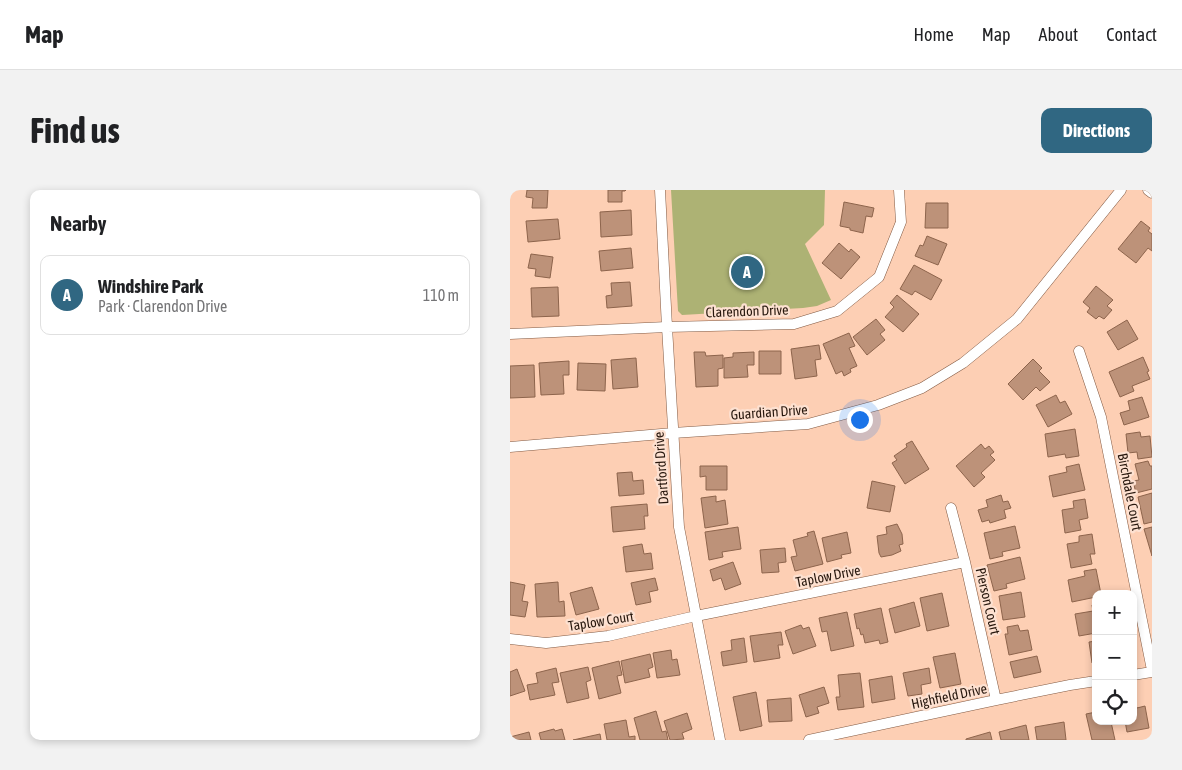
<!DOCTYPE html>
<html lang="en">
<head>
<meta charset="utf-8">
<style>
	:root { --surface:#fff; --page:#f2f2f2; --text:#202124; --muted:#757577; --line:#e0e0e0; --accent:#306782 }
	body { margin:0; font-family:"Asap Condensed",sans-serif; background:var(--page); color:var(--text) }
	.controls { position:absolute; right:15px; bottom:15px; display:grid; overflow:hidden; border-radius:10px; box-shadow:0 2px 8px #0003 }
	.controls button { width:45px; height:45px; display:grid; place-items:center; padding:0; border:0; border-bottom:1px solid var(--line); background:var(--surface); color:var(--text); font:25px sans-serif }
	.you { position:absolute; left:349px; top:229px; width:18px; height:18px; margin:-12px; border:4px solid #fff; border-radius:50%; background:#1a73e8; box-shadow:0 0 0 8px #1a73e833 }
	.badge { display:grid; place-items:center; width:32px; height:32px; border-radius:50%; background:var(--accent); color:#fff; font-size:16px; font-weight:700 }
	.pin { position:absolute; translate:-50% -50%; border:2px solid #fff; box-shadow:0 1px 5px #0006 }
	.list { margin:0; padding:0; list-style:none }
	h2 { display:flex; justify-content:space-between; align-items:center; height:65px; margin:0; padding:0 20px; font-size:21px }
	h2 small { font-size:16px; font-weight:400; color:var(--muted) }
	.list li { display:grid; grid-template-columns:32px 1fr auto; gap:15px; align-items:center; box-sizing:border-box; height:80px; margin:0 10px 10px; padding:0 10px; border:1px solid var(--line); border-radius:10px }
	.list b { display:block; font-size:19px; white-space:nowrap }
	.list p { margin:0; font-size:16px; white-space:nowrap; color:var(--muted) }
	.list em { font-size:16px; font-style:normal; color:var(--muted) }
	.icon { flex:none; width:28px; height:28px; fill:none; stroke:currentColor; stroke-width:2; stroke-linecap:round; stroke-linejoin:round }
	.map { position:relative; flex:none; width:642px; height:550px; overflow:hidden; border-radius:10px }
	header { display:flex; align-items:center; gap:30px; box-sizing:border-box; height:70px; padding:0 25px; background:var(--surface); border-bottom:1px solid var(--line) }
	header strong { font-size:24px }
	nav { display:flex; gap:28px; margin-inline-start:auto; font-size:18px }
	.intro { display:flex; align-items:center; justify-content:space-between; box-sizing:border-box; height:120px; padding:0 30px }
	h1 { margin:0; font-size:35px }
	.button { padding:12px 22px; border-radius:10px; background:var(--accent); color:#fff; font-size:18px; font-weight:700 }
	main { display:flex; gap:30px; padding:0 30px }
	aside { flex:1; background:var(--surface); border-radius:10px; box-shadow:0 2px 8px #0003 }
	.map>svg:first-child { display:block }
	.green { fill:#adb274 }
	.building { fill:#bd9279; stroke:#8d644c }
	.lines { fill:none; stroke-linecap:round; stroke-linejoin:round }
	.street-casing { stroke:#835b44; stroke-width:11 }
	.street { stroke:#fff; stroke-width:10 }
	.labels { text-anchor:middle; dominant-baseline:central; stroke-width:4.5; stroke-linejoin:round; paint-order:stroke }
	.street-label { font-size:14px; fill:#27170d; stroke:#fde1d1 }
</style>
</head>
<body>
<header>
<strong>Map</strong>
<nav><a>Home</a><a>Map</a><a>About</a><a>Contact</a></nav>
</header>
<div class="intro"><h1>Find us</h1><a class="button">Directions</a></div>
<main>
<aside>
<h2>Nearby<small></small></h2>
<ul class="list">
<li><span class="badge">A</span><div><b>Windshire Park</b><p>Park · Clarendon Drive</p></div><em>110 m</em></li>
</ul>
</aside>
<div class="map">
<svg width="642" height="550" viewBox="0 0 642 550">
	<rect width="100%" height="100%" fill="#fdcfb4"/>
	<path class="green" d="M161,0H315L314,35L295,54L321,110L307,116L293,118L172,125L168,121Z"/>
	<path class="building" d="M17,0H38L37,18H22L23,8L16,7Z
		M98,0H116L115,1H112V12H98Z
		M334,12L364,18L362,27L356,26L353,43L340,40V38L330,36Z
		M416,13H438V38H415Z
		M121,20L122,45L91,47L90,22Z
		M48,29L50,49L18,52L16,31Z
		M631,31L640,38L638,41L642,44V61L638,58L626,73L608,59Z
		M417,46L437,54L428,75L405,66L410,55L413,56Z
		M329,53L339,62L341,59L350,67L331,89L312,73Z
		M121,58L123,78L91,81L89,61Z
		M21,64L43,67L40,88L25,86L26,79L18,78Z
		M404,75L432,90L421,110L405,101L402,105L390,99Z
		M120,92L122,116L97,118L96,106L102,105L101,93Z
		M586,96L603,110L597,116L602,120L594,129L589,126L586,129L577,122L580,118L573,112Z
		M48,97L49,126L22,127L21,98Z
		M387,105L409,124L393,142L375,127L384,117L380,113Z
		M366,129L375,140L370,144L375,150L357,165L343,147Z
		M617,130L628,149L608,160L597,142Z
		M339,143L345,156L339,158L347,176L340,179L341,182L334,186L332,181L326,184L313,154Z
		M309,155L311,169L305,170L307,186L285,189L281,159Z
		M249,161H271V184H249Z
		M184,162H195L196,166L213,165V178L208,179V196L186,197Z
		M244,162V175H237L238,187L214,188V168L223,167V163Z
		M633,167L639,181L637,182L640,189L622,196L624,201L610,207L599,182Z
		M126,168L128,197L103,199L101,170Z
		M523,169L532,178L529,181L540,192L530,201L526,197L513,210L498,194Z
		M59,171V185H53L54,204L31,205L29,173Z
		M68,173L96,174L95,201L67,200Z
		M24,175L25,207L0,208V176Z
		M546,205L550,213L555,211L562,224L538,237L526,215Z
		M632,207L639,227L614,235L610,223L620,220L618,211Z
		M565,239L569,266L556,268L555,264L538,267L535,244Z
		M630,242L631,247L640,246L642,267L628,269L627,262L618,263L616,244Z
		M402,251L419,279L395,294L382,273L387,270L384,266L397,257L396,254Z
		M471,254L475,259L479,256L484,262L480,265L485,270L471,283L475,287L464,297L446,276Z
		M638,271L640,276H642V299L626,303L623,291L629,290L625,274Z
		M569,274L575,300L543,307L539,286L557,282L556,277Z
		M190,276H217V300H196V286L190,287Z
		M122,282L123,291L133,290L134,304L109,306L107,283Z
		M362,291L385,296L380,322L357,318Z
		M642,303V332L634,334L628,307Z
		M491,305L493,312L498,311L501,318L494,320L496,328L480,333L479,330L472,332L468,320L478,317L476,310Z
		M206,306V312L215,310L218,334L195,338L191,308Z
		M575,309L578,328L569,330L571,340L555,343L552,320L564,318L563,311Z
		M137,314L138,326H134L135,339L103,342L101,317Z
		M387,334L392,344L393,354L389,355L391,361L382,365L371,367L369,363L367,346L377,344L376,337Z
		M505,336L510,358L492,362L493,366L480,369L474,343Z
		M228,337L231,359L212,362L213,367L199,370L195,342Z
		M642,337V366L634,339Z
		M304,341L313,374L285,381L281,367L287,366L283,350L298,346L297,343Z
		M337,342L341,363L331,365L332,368L317,372L312,348Z
		M582,344L585,364H580L582,374L561,378L557,354L569,352V346Z
		M132,354L134,364L141,363L143,379L116,382L113,357Z
		M275,358L276,372L268,373L269,382L252,383L250,360Z
		M510,367L515,389L496,394L497,398L484,401L477,375Z
		M223,372L231,394L215,400L211,388L203,391L200,380Z
		M586,379L591,404H586V407L562,412L558,390L575,386L574,381Z
		M145,388L148,400L139,402L141,412L126,415L121,393Z
		M0,392L15,395L12,411L18,412L15,427L0,425Z
		M48,392L49,412L54,411L55,426L27,427L25,394Z
		M82,397L89,419L66,425L60,403Z
		M511,402L515,427L493,430L489,406Z
		M432,403L439,436L417,441L410,408Z
		M404,412L410,436L385,443L379,419Z
		M582,415H586V443L569,446L565,424L583,421Z
		M371,418L378,452L370,454L369,450L355,453L353,444L351,445L349,438L347,439L344,424Z
		M337,422L344,456L321,461L317,441L312,442L309,428Z
		M291,435L293,439L299,437L306,456L283,464L275,441Z
		M508,435L510,441L518,440L522,460L499,465L495,444H498L497,437Z
		M271,442L273,455H268L270,468L244,472L240,446Z
		M234,448L237,472L213,476L211,462L222,460L221,450Z
		M586,451V472L582,473L579,452Z
		M161,460L162,470L167,469L170,485L147,488L143,463Z
		M445,463L451,494L430,498L423,467Z
		M140,464L143,477L138,479L140,487L115,493L111,471Z
		M527,466L531,482L504,488L500,472Z
		M109,471L112,485L107,486L111,503L89,509L82,478Z
		M78,477L81,490L76,492L79,508L57,513L50,483Z
		M46,478L49,492L42,493L45,505L20,510L17,495L28,493L26,483Z
		M419,478L421,493L411,495L412,504L398,506L393,483Z
		M7,479L15,501L0,506V482Z
		M350,483L354,517L328,520L326,507H330L328,485Z
		M382,486L385,509L362,513L359,490Z
		M314,497L319,513L307,517L309,523L296,527L289,505Z
		M246,502L252,536L230,541L223,507Z
		M281,508L282,531L259,532L257,510Z
		M626,515L627,518L635,516L639,538L617,542L615,531H623V516Z
		M146,521L152,542L156,541L158,550H130L124,528Z
		M586,522V531H606L601,532L605,550H582L576,524Z
		M177,523L182,539L172,543L174,549L160,550L154,531Z
		M116,530L119,547L125,546V550H97L94,534Z
		M554,532L556,550H527L525,537Z
		M516,535L519,550H491L489,542Z
		M44,539L45,541L52,539L55,550H31L29,543Z
		M19,542L21,550H0V547Z
		M480,542L482,550H456V549Z
		M90,544L91,550H63Z"/>
	<g class="lines">
		<g class="street-casing">
			<path id="street" d="M150,0L157,137L169,337L210,550
				M638,0L642,3
				M0,144L157,137L284,134L327,121L369,87L391,32L389,0
				M569,161L591,227L642,480
				M0,257L163,243L298,234L368,215L412,198L453,173L507,129L611,0
				M441,318L455,372L486,510
				M0,449L36,453L98,446L186,426L455,372
				M623,485L642,482
				M299,550L486,510L560,495L586,491"/>
		</g>
		<use href="#street" class="street"/>
	</g>
	<g class="labels">
		<g class="street-label">
			<text transform="translate(237 121) rotate(-2)">Clarendon Drive</text>
			<text transform="translate(259 222) rotate(-4)">Guardian Drive</text>
			<text transform="translate(151 278) rotate(-94)">Dartford Drive</text>
			<text transform="translate(620 302) rotate(79)">Birchdale Court</text>
			<text transform="translate(318 386) rotate(-11)">Taplow Drive</text>
			<text transform="translate(478 411) rotate(77)">Pierson Court</text>
			<text transform="translate(91 431) rotate(-9)">Taplow Court</text>
			<text transform="translate(439 506) rotate(-12)">Highfield Drive</text>
		</g>
	</g>
</svg>
<div class="controls">
<button>+</button>
<button>−</button>
<button><svg class="icon" aria-label="locate" viewBox="0 0 24 24"><circle cx="12" cy="12" r="6"/><path d="M12 2v4M12 18v4M2 12h4M18 12h4"/></svg></button>
</div>
<div class="you"></div>
<div class="pin badge" style="left:237px;top:82px">A</div>
</div>
</main>
</body>
</html>
